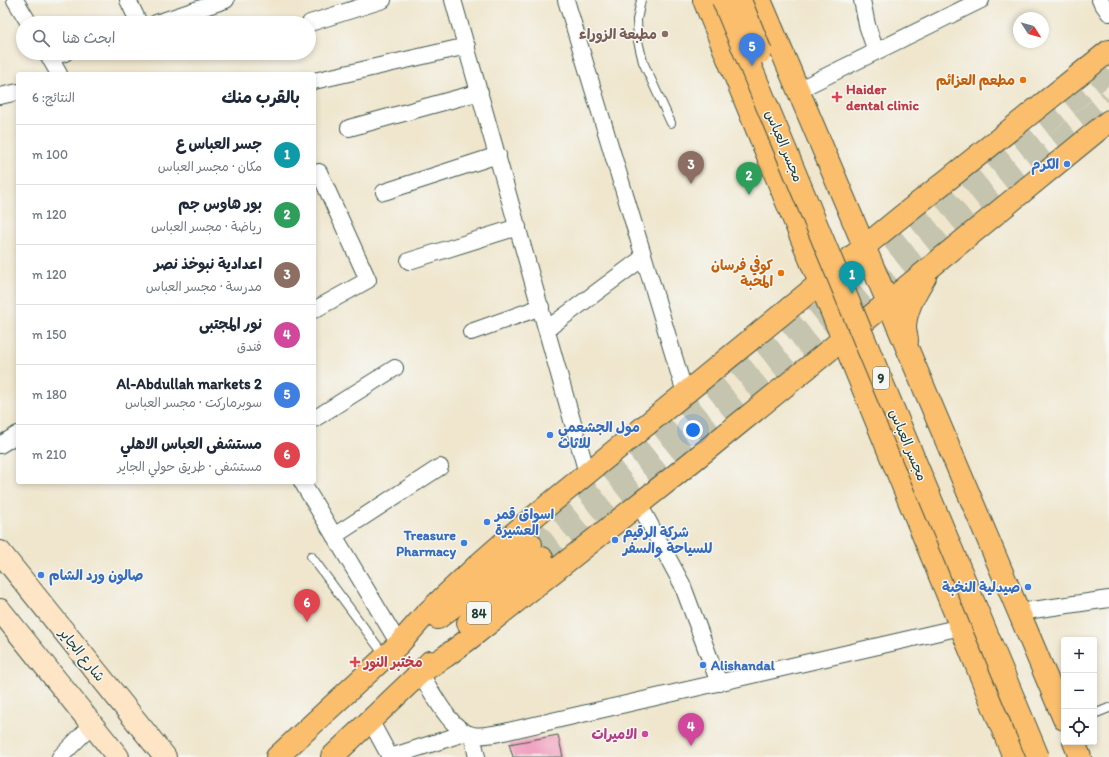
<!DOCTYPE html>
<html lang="ar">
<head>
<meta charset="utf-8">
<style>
	:root { --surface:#fff; --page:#f6f6f7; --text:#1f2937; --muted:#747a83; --line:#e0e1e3; --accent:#ea580c }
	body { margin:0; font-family:Itim,"Playpen Sans Arabic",sans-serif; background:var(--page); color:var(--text); direction:rtl }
	.controls { position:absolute; right:12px; bottom:12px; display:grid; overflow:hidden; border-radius:4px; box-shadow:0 2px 6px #0003 }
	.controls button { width:36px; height:36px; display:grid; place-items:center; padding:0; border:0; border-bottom:1px solid var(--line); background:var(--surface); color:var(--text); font:20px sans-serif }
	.compass { position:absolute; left:1013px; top:12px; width:36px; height:36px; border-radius:50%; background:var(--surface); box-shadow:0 2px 6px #0003; rotate:126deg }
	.you { position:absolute; left:693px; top:430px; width:14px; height:14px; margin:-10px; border:3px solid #fff; border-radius:50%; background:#1a73e8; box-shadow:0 0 0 6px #1a73e833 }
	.badge { display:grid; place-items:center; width:26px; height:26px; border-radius:50%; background:var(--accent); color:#fff; font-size:13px; font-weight:700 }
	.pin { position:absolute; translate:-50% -33px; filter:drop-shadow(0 1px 2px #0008) }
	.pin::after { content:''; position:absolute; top:21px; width:14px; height:12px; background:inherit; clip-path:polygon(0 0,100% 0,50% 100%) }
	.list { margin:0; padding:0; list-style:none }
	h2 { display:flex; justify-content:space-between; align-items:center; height:52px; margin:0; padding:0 16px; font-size:17px }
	h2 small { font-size:13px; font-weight:400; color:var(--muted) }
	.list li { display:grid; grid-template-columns:26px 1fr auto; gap:12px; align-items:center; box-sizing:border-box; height:60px; padding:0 16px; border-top:1px solid var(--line) }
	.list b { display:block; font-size:15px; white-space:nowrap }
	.list p { margin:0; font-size:13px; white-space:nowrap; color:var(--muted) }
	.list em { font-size:13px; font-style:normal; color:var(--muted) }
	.icon { flex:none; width:22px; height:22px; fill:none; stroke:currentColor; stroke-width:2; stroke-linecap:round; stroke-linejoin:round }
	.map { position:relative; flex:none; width:1109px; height:757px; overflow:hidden; direction:ltr }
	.search { position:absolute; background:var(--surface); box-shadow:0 2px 6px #0003; left:16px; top:16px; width:300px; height:44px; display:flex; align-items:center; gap:10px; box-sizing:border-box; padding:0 14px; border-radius:22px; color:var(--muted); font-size:15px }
	.panel { position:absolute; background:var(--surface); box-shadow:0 2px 6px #0003; left:16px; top:72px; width:300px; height:412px; border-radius:4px; direction:rtl }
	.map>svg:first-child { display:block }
	.building { fill:#f09bbc }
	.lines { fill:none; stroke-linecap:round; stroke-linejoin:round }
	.highway-tunnel { stroke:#c5c4ae; stroke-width:22; stroke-dasharray:22 11; stroke-linecap:butt }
	.lane-casing { stroke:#3e564b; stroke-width:10 }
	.street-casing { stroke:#3e564b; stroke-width:18 }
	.secondary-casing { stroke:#3e564b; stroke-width:24 }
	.highway-casing { stroke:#3e564b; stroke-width:24 }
	.lane { stroke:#fff; stroke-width:8 }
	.street { stroke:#fff; stroke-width:16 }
	.secondary { stroke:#fde5c5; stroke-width:22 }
	.highway { stroke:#fabe6d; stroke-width:22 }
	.highway-bridge-casing { stroke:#3e564b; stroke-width:24; stroke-linecap:butt }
	.highway-bridge { stroke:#fabe6d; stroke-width:22 }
	.education-dot { fill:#8d6e63; stroke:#f6f6f2; stroke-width:1.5 }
	.food-dot { fill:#e8710a; stroke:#f6f6f2; stroke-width:1.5 }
	.health-dot { fill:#e0444e; stroke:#f6f6f2; stroke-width:1.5 }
	.shop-dot { fill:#3f7fe0; stroke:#f6f6f2; stroke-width:1.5 }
	.hotel-dot { fill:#d1479c; stroke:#f6f6f2; stroke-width:1.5 }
	.labels { text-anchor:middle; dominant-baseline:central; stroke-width:3; stroke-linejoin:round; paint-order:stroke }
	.shield { fill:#f6f6f2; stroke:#60746d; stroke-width:1 }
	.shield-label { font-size:13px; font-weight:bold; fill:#1f3d34 }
	.education-label { font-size:14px; font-weight:bold; fill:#785e54; stroke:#f6f6f2; text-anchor:end }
	.food-label { font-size:14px; font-weight:bold; fill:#c56008; stroke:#f6f6f2; text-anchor:end }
	.health-label { font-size:14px; font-weight:bold; fill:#be3a42; stroke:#f6f6f2; text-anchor:start }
	.street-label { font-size:14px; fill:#1f3d34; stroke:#f6f6f2 }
	.shop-label { font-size:14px; font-weight:bold; fill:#366cbe; stroke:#f6f6f2; text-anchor:start }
	.hotel-label { font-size:14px; font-weight:bold; fill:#b23c85; stroke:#f6f6f2; text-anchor:end }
</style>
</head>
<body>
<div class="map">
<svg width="1109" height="757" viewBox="0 0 1109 757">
	<rect width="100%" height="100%" fill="#f6f6f2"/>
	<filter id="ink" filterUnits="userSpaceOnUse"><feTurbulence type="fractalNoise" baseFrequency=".025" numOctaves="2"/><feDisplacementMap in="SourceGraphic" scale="8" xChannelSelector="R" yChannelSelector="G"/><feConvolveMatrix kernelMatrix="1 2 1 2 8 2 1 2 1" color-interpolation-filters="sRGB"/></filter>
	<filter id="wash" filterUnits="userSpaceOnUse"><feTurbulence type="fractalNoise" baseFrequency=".012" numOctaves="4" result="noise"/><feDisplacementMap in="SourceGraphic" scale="16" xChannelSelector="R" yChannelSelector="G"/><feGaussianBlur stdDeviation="0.9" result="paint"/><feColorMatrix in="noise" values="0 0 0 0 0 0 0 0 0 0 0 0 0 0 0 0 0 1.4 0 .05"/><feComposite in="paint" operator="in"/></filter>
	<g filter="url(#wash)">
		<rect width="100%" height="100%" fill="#efe6cd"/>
		<g id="blocks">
			<path class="building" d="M558,735L563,757H513L509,744Z"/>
		</g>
	</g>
	<g filter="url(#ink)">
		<use href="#blocks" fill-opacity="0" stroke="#3e564b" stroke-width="1"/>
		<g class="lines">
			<path class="highway-tunnel" d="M531,544L1109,71
				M542,558L1109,100"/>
			<g class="lane-casing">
				<path id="lane" d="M641,0L637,20L638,41L643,62L671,123
					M311,556L385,656
					M1094,714L1109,708"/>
			</g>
			<g class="street-casing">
				<path id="street" d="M15,0L29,23
					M128,0L139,23
					M453,0L587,473
					M566,0L685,393
					M862,0L867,25L876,52
					M1100,0L1109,13
					M156,23L226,0
					M310,23L383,0
					M47,53L59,74
					M50,58L65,53
					M314,81L467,46
					M798,90L981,0
					M0,96L18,92
					M349,128L480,92
					M314,175L319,172L368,280L314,310
					M384,192L498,155
					M409,261L518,227
					M547,329L644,257
					M471,332L541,307
					M314,419L395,368
					M0,445L18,434
					M302,482L399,644
					M639,504L682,584L719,683
					M334,536L440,467
					M1019,612L1109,599
					M420,673C432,691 450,731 473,735C483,737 494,734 504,732L961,627
					M370,720L390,757L465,733
					M472,735L477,757
					M60,757L92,725"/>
			</g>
			<g class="secondary-casing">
				<path id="secondary" d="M0,552L165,757
					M0,610L118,757"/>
			</g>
			<g class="highway-casing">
				<path id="highway" d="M704,0L1014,757
					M760,0L1064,719
					M907,341C907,336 905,332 905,328C905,311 916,291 925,277
					M438,618L471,593L531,544
					M468,623L498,595L542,558
					M420,673L446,656L469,639L673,477L805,370L1109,121
					M1074,742L1080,757
					M277,757L399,644L424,616L447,594L479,564L519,529L897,220L1109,51
					M332,757L420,673L430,662"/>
			</g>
			<use href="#lane" class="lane"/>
			<use href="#street" class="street"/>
			<use href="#secondary" class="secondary"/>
			<use href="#highway" class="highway"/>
			<g class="highway-bridge-casing">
				<path id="highway-bridge" d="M723,0L1038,757
					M740,0L761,52"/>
			</g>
			<use href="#highway-bridge" class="highway-bridge"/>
		</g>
	</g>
	<circle class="education-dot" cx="665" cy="34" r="4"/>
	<g class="food-dot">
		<circle cx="1023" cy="80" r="4"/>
		<circle cx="781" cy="273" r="4"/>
	</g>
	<g class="health-dot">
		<path d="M835 91h4v4h4v4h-4v4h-4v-4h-4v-4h4z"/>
		<path d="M353 656h4v4h4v4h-4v4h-4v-4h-4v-4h4z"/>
	</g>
	<g class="shop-dot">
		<circle cx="1067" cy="164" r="4"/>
		<circle cx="550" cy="435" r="4"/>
		<circle cx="487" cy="522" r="4"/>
		<circle cx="615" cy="540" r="4"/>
		<circle cx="464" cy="543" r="4"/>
		<circle cx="41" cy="575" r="4"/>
		<circle cx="1028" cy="587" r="4"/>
		<circle cx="703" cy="665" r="4"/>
	</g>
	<circle class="hotel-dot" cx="645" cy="734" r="4"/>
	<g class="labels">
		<g class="shield">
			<rect x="873" y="367" width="16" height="22" rx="3"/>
			<rect x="467" y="602" width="24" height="22" rx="3"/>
		</g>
		<g class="shield-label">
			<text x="881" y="378">9</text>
			<text x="479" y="613">84</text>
		</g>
		<g class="education-label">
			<text x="657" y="34">مطبعة الزوراء</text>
		</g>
		<g class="food-label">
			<text x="1015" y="80">مطعم العزائم</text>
			<text x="773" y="265">كوفي فرسان<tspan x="773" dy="16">المحبة</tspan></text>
		</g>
		<g class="health-label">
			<text x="846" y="89">Haider<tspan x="846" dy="16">dental clinic</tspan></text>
			<text x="364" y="662">مختبر النور</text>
		</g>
		<g class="street-label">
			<text transform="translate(784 146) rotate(67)">مجسر العباس</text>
			<text transform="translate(908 445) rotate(67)">مجسر العباس</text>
			<text transform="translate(82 655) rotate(51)">شارع الجاير</text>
		</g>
		<g class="shop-label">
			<text x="1059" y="164" text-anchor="end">الكرم</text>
			<text x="558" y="427">مول الجشعمي<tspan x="558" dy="16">للاثاث</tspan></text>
			<text x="495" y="514">اسواق قمر<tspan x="495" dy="16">العشيرة</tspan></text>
			<text x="623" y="532">شركة الرقيم<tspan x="623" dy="16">للسياحة والسفر</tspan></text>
			<text x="456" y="535" text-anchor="end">Treasure<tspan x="456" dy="16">Pharmacy</tspan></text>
			<text x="49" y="575">صالون ورد الشام</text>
			<text x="1020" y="587" text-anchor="end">صيدلية النخبة</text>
			<text x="711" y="665">Alishandal</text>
		</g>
		<g class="hotel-label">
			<text x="637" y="734">الاميرات</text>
		</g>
	</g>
</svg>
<div class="controls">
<button>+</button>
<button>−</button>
<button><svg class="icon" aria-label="locate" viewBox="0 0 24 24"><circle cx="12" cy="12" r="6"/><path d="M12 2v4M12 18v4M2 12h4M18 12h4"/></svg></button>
</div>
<svg class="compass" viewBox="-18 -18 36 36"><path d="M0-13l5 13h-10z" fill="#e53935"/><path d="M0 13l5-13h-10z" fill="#747a83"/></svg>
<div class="you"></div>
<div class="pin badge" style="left:852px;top:294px;background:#0f9aa8">1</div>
<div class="pin badge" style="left:749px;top:195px;background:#2e9e5b">2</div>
<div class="pin badge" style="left:691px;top:184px;background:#8d6e63">3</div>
<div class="pin badge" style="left:691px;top:746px;background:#d1479c">4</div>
<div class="pin badge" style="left:752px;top:66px;background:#3f7fe0">5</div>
<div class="pin badge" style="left:307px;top:622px;background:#e0444e">6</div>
<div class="search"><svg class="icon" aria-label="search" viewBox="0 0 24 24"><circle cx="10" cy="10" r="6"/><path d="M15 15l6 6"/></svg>ابحث هنا</div>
<section class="panel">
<h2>بالقرب منك<small>النتائج: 6</small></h2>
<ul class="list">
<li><span class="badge" style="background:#0f9aa8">1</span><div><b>جسر العباس ع</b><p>مكان · مجسر العباس</p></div><em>100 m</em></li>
<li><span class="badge" style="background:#2e9e5b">2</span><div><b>بور هاوس جم</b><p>رياضة · مجسر العباس</p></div><em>120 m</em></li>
<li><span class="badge" style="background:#8d6e63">3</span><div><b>اعدادية نبوخذ نصر</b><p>مدرسة · مجسر العباس</p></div><em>120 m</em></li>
<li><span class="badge" style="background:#d1479c">4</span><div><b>نور المجتبى</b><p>فندق</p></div><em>150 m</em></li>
<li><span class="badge" style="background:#3f7fe0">5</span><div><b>Al-Abdullah markets 2</b><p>سوبرماركت · مجسر العباس</p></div><em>180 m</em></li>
<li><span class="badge" style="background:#e0444e">6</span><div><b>مستشفى العباس الاهلي</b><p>مستشفى · طريق حولي الجاير</p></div><em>210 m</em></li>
</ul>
</section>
</div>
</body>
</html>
